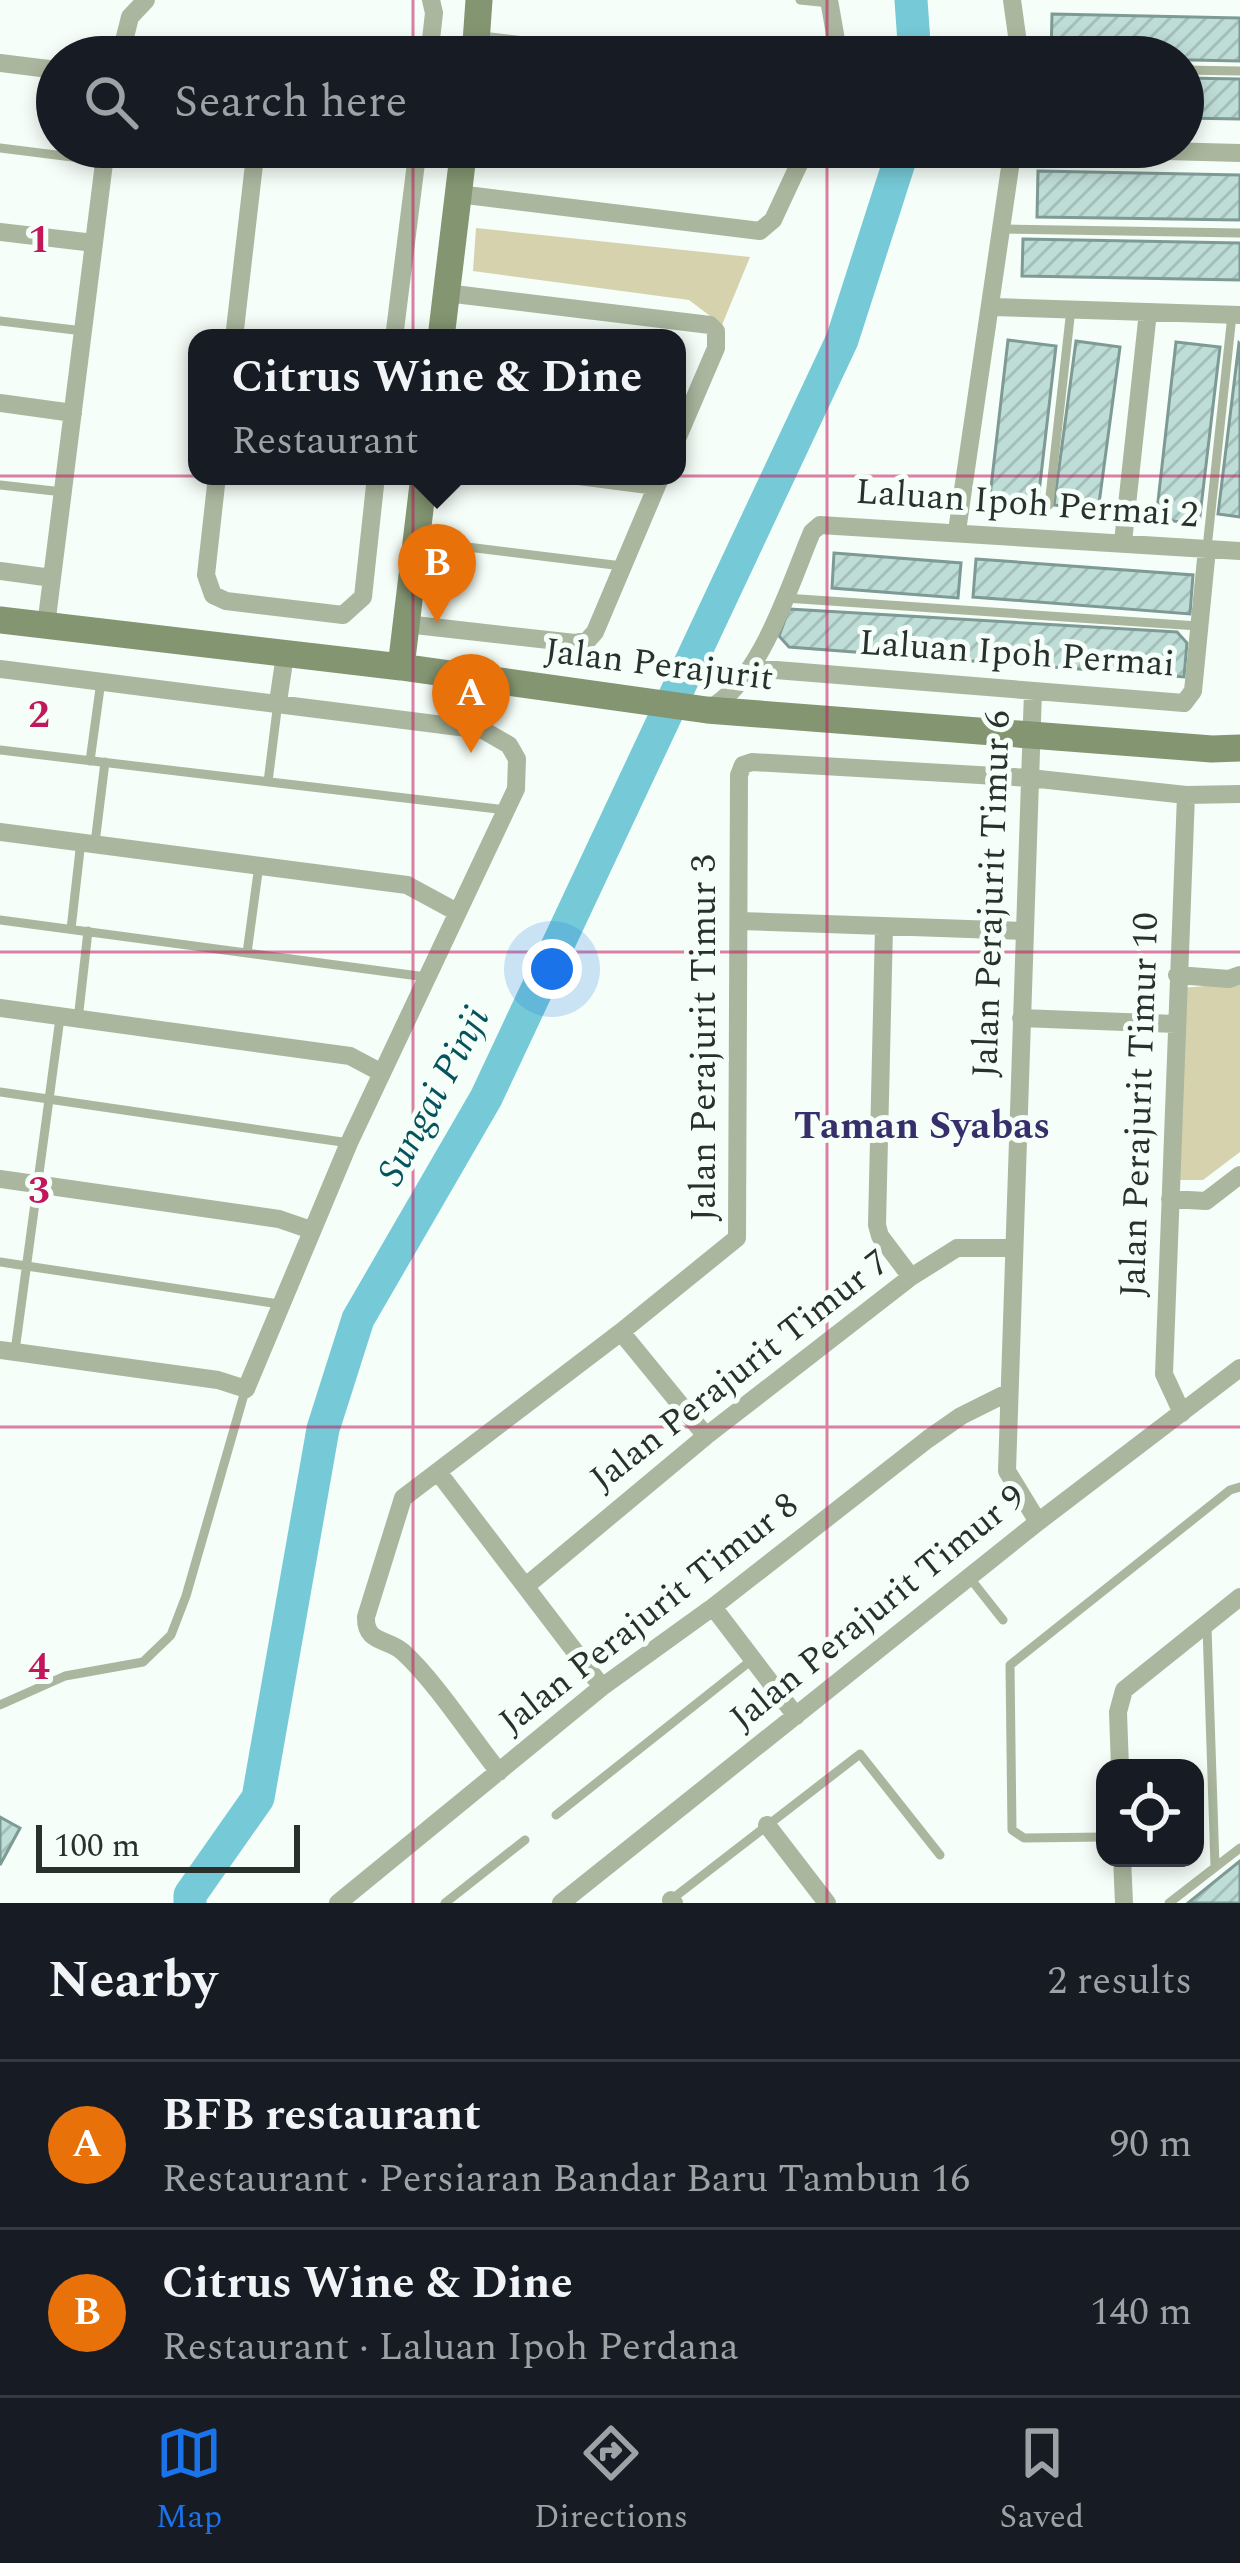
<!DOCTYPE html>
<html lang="en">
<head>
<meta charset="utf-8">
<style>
	:root { --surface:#171b24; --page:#242831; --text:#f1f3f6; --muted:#9ea1a6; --line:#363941; --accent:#1a73e8 }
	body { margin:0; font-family:Spectral,serif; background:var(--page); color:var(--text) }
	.controls { position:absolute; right:36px; bottom:36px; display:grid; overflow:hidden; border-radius:24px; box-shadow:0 6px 18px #0003 }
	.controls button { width:108px; height:108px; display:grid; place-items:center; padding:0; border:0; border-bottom:3px solid var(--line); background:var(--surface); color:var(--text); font:60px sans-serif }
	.scale { position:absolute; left:36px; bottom:30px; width:264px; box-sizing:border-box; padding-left:12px; border:6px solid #28312b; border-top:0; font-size:33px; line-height:42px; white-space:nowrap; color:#28312b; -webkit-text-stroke:9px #f5fef8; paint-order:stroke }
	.you { position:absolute; left:552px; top:969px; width:42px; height:42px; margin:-30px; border:9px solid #fff; border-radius:50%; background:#1a73e8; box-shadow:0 0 0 18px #1a73e833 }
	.badge { display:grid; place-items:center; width:78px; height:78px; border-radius:50%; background:var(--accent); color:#fff; font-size:39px; font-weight:700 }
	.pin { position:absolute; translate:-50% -99px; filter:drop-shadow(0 3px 6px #0008) }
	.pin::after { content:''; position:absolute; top:63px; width:42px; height:36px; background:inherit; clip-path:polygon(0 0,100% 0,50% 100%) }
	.popup { position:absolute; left:188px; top:329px; width:498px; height:156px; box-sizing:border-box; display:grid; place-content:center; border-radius:24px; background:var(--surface); filter:drop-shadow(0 3px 9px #0005); font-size:39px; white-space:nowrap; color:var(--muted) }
	.popup b { font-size:45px; color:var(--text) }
	.popup::after { content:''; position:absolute; left:50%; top:100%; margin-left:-24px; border:24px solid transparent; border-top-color:var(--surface) }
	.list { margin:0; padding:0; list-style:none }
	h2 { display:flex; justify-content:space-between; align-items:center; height:156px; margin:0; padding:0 48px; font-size:51px }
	h2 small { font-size:39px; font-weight:400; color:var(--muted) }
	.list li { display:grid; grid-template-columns:78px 1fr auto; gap:36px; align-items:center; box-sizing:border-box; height:168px; padding:0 48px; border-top:3px solid var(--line) }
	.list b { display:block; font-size:45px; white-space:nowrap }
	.list p { margin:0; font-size:39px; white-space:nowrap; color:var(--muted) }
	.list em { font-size:39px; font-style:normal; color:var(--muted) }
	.icon { flex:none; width:66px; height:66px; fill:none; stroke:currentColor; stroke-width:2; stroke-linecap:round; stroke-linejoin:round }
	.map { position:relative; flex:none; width:1240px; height:1903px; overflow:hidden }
	.search { position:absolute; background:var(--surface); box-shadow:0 6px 18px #0003; left:36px; right:36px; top:36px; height:132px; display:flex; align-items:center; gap:30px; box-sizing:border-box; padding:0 42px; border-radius:66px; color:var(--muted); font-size:45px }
	.sheet { height:492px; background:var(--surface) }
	nav { display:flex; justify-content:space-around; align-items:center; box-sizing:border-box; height:168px; border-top:3px solid var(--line); background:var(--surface); font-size:33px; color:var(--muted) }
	nav a { display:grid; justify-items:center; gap:6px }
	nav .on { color:var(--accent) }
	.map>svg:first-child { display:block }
	.green { fill:#d5d2ad }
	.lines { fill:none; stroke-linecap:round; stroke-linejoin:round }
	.river { stroke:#76cad7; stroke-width:33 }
	.building { fill:url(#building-hatch); stroke:#7e9a95; stroke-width:3 }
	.lane { stroke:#aab79e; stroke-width:9 }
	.street { stroke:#aab79e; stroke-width:18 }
	.secondary { stroke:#839571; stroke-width:27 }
	.grid { fill:none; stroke:#c2185b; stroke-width:3; stroke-opacity:0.55 }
	.labels { text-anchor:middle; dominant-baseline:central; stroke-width:10; stroke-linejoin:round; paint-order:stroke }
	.street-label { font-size:36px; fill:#28312b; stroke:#f5fef8 }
	.water-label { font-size:39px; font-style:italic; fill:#05535c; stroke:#f5fef8 }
	.neighbourhood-label { font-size:39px; font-weight:bold; fill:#372f6b; stroke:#f5fef8 }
	.grid-label { font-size:39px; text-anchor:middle; font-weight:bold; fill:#c2185b; stroke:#f5fef8; stroke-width:10; stroke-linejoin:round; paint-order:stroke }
</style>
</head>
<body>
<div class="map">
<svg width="1240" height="1903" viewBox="0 0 1240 1903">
	<defs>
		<pattern id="building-hatch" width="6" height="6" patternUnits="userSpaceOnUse" patternTransform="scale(3)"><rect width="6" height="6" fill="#bfddd7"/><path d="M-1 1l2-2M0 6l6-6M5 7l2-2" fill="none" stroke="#a4beb9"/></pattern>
	</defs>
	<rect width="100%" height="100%" fill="#f5fef8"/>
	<path class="green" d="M476,228L750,257L722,325L689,300L473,271Z
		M1240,983V1152L1203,1180H1177L1182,988Z"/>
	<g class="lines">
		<path class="river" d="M911,0L915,57
			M190,1903V1895L258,1798L323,1429L358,1319L486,1098L842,340L904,147"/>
	</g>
	<path class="building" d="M1052,14L1240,18V61L1051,57Z
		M1183,78L1240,79V119L1183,118Z
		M1038,171L1240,175V220L1037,217Z
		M1023,239L1240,243V280L1022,276Z
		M1008,340L1056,346L1038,501L990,496Z
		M1076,341L1120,347L1098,511L1054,505Z
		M1176,342L1220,347L1199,524L1156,519Z
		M1239,343L1240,344V517L1218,514Z
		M834,553L961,563L958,598L832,588Z
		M976,559L1193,575L1190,614L973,597Z
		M789,609L1177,632L1187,643L1184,677L789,647L779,636Z
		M0,1817L20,1828L0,1865Z
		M1240,1861V1903H1188Z"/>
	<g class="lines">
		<path class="lane" d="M800,0L830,3
			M1183,70L1240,71
			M736,147L804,156
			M0,148L104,161
			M1003,229L1240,233
			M0,321L83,331
			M0,485L63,492
			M1049,505L1071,309
			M419,541L622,566
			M1207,548L1232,315
			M785,598L1198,626
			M0,750L506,810
			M90,761L101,681
			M268,782L278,702
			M95,843L105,762
			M0,920L426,977
			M71,929L81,841
			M247,953L259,865
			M78,1020L88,931
			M0,1092L349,1143
			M0,1262L279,1304
			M15,1351L60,1018
			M969,1577L1003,1620
			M1207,1627L1215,1866
			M0,1705L65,1676L143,1662L171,1635L186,1596L245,1391
			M556,1815L753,1659
			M1105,1837L1024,1838L1012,1830L1010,1665L1230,1490L1240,1487
			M672,1899L860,1754L940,1855
			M445,1903L525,1840
			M1169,1903L1240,1848"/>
		<path class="street" d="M829,0L839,57
			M1012,0L1020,57
			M477,40L620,57
			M120,57L130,17L146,0
			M269,57L278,47L293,45L391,57
			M429,57L434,13L431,0
			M0,63L57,70
			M1013,147L1240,153
			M458,194L760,231L773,220L807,147
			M0,232L94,243
			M446,293L710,325L716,331V348L677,439
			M992,307L1240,315
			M234,338L256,147
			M394,338L418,147
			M0,403L73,413
			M217,476L206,575L213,595L226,601L343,615L363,597L376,476
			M579,476L656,486
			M957,531L1013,147
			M1123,542L1148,312
			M0,571L52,578
			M406,624L575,643L587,641L595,632L661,476
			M46,626L106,147
			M751,668L1184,703L1193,691L1207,549
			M0,669L483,730L509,745L517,759L516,789L349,1143L246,1389L218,1380L0,1350
			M1033,691L1007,1471L1038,1522
			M278,702L285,655
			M707,710C761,682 789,586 812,532L820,525L1240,551
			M0,832L407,885L455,911
			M740,921L1024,931
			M884,927L877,1225L880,1236L911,1277
			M1177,975L1229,979L1240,975
			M0,1008L350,1056L382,1073
			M1021,1018L1176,1024
			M0,1179L279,1219L311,1230
			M1170,1199L1206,1201L1240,1175
			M621,1332L706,1436
			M1182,1413L1164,1374L1186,795
			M438,1472L602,1687
			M526,1586L706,1436L911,1277L957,1248H1012
			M713,1607L796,1716
			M1120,1768L1118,1712L1124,1690L1240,1597
			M499,1772C471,1737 435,1681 403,1652C388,1638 365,1644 366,1617L403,1498L621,1332L737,1238L739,775L743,765L752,762L1030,778L1186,795L1240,794
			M767,1825L827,1903
			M1122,1858L1124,1903
			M671,1900L674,1903
			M338,1903L602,1687L713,1607L928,1439L961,1416L1009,1392
			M561,1903L1038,1522L1240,1368"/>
		<path class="secondary" d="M475,57L479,0
			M441,338L464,147
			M0,620L401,667L707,710L1212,749L1240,748
			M401,667L424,476"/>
	</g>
	<path class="grid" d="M413,0V57M827,0V57M413,147V1903M827,147V1903M0,476H1240M0,952H1240M0,1427H1240"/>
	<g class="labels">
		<g class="street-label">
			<text transform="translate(1027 504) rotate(4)">Laluan Ipoh Permai 2</text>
			<text transform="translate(1017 654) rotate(4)">Laluan Ipoh Permai</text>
			<text transform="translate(659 665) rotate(7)">Jalan Perajurit</text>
			<text transform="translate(992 894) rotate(-88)">Jalan Perajurit Timur 6</text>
			<text transform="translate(704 1038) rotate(-90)">Jalan Perajurit Timur 3</text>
			<text transform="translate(1140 1105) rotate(-88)">Jalan Perajurit Timur 10</text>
			<text transform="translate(740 1371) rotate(-38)">Jalan Perajurit Timur 7</text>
			<text transform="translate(878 1608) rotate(-39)">Jalan Perajurit Timur 9</text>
			<text transform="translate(649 1614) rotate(-38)">Jalan Perajurit Timur 8</text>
		</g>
		<g class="water-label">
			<text transform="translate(434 1096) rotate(-62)">Sungai Pinji</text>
		</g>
		<g class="neighbourhood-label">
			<text x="922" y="1126">Taman Syabas</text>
		</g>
	</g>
	<g class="grid-label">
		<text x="39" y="252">1</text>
		<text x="39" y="727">2</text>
		<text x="39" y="1203">3</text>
		<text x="39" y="1679">4</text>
	</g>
</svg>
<div class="controls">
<button><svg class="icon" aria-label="locate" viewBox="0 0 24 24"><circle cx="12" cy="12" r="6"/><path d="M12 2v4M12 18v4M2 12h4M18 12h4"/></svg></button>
</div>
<div class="scale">100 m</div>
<div class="you"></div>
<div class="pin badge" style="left:471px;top:753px;background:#e8710a">A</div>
<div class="pin badge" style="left:437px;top:623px;background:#e8710a">B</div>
<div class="popup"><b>Citrus Wine &amp; Dine</b>Restaurant</div>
<div class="search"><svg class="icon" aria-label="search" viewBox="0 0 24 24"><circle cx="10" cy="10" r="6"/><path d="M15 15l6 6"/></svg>Search here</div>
</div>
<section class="sheet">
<h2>Nearby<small>2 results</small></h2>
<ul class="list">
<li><span class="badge" style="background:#e8710a">A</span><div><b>BFB restaurant</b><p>Restaurant · Persiaran Bandar Baru Tambun 16</p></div><em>90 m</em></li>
<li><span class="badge" style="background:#e8710a">B</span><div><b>Citrus Wine &amp; Dine</b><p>Restaurant · Laluan Ipoh Perdana</p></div><em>140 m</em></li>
</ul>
</section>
<nav>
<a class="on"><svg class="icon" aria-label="map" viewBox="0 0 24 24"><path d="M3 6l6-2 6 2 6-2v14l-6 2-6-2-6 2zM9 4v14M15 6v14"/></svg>Map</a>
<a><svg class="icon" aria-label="directions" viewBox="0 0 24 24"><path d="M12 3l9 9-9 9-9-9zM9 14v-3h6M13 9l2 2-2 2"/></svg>Directions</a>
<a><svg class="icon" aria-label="saved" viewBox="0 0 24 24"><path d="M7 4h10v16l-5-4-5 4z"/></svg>Saved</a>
</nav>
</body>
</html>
